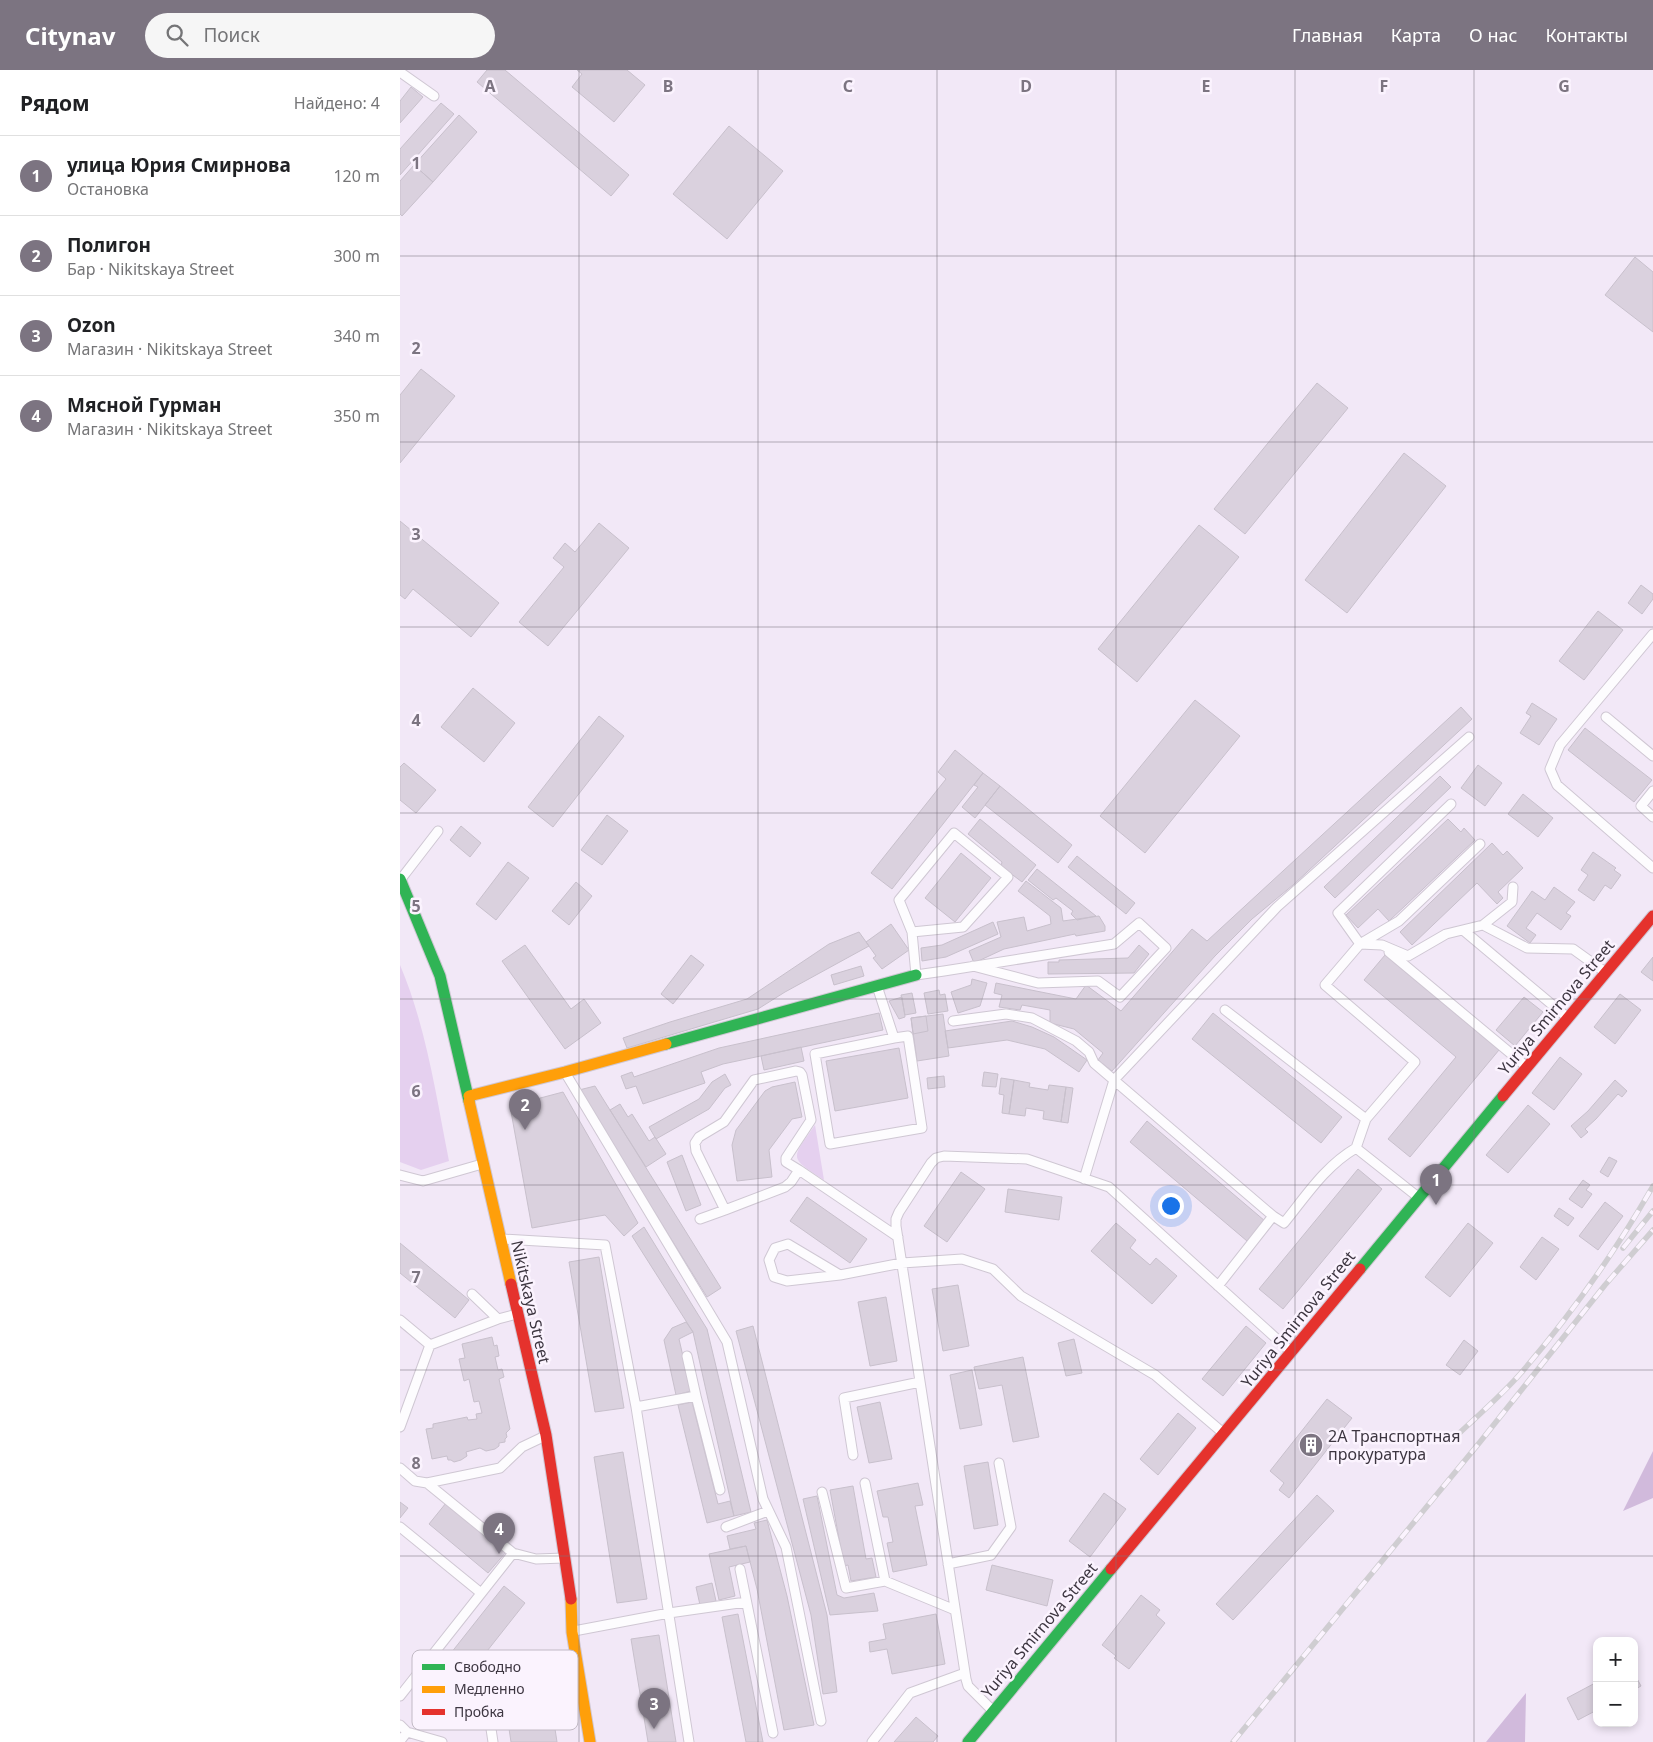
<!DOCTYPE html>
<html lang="ru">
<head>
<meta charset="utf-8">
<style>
	:root { --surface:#fff; --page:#f6f6f6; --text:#202124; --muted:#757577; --line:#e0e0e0; --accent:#7c7481 }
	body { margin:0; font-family:"Noto Sans",sans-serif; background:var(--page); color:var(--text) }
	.controls { position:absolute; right:15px; bottom:15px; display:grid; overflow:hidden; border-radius:10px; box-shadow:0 2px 8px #0003 }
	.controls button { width:45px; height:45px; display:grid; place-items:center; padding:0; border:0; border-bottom:1px solid var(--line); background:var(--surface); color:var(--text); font:25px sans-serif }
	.you { position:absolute; left:770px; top:1135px; width:18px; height:18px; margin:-12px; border:4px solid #fff; border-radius:50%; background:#1a73e8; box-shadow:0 0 0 8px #1a73e833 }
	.badge { display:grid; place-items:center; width:32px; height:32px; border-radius:50%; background:var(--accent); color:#fff; font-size:16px; font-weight:700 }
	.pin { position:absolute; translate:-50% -41px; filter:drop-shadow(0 1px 2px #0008) }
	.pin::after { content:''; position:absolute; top:26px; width:18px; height:15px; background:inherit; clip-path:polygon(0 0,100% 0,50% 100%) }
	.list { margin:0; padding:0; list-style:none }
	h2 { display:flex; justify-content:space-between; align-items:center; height:65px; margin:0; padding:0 20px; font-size:21px }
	h2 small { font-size:16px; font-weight:400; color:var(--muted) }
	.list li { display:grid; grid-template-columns:32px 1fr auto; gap:15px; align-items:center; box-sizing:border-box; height:80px; padding:0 20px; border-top:1px solid var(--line) }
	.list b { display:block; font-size:19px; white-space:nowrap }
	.list p { margin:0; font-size:16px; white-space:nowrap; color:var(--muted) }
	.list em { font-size:16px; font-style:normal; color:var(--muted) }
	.icon { flex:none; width:28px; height:28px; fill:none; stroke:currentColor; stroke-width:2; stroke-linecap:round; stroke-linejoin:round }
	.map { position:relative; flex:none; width:1253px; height:1672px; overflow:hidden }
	header { display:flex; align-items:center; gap:30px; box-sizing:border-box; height:70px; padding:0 25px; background:var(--accent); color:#fff }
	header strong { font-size:24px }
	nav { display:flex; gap:28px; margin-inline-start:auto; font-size:18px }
	.search { width:350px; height:45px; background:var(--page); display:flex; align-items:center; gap:12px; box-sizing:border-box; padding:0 18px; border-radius:28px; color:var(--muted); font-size:19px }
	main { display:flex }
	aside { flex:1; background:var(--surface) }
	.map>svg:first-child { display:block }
	.green { fill:#e5d0ef }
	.forest { fill:#d1badc }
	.building { fill:#dad1de; stroke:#c8c0cc }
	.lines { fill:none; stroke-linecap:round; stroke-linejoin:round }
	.lane-casing { stroke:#cfc7d3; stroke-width:11 }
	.fast-casing { stroke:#cfc7d3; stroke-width:13 }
	.slow-casing { stroke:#cfc7d3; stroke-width:13 }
	.jam-casing { stroke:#cfc7d3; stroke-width:13 }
	.lane { stroke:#fdfcfe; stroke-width:9 }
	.fast { stroke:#30b455; stroke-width:11 }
	.slow { stroke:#ff9f0a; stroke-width:11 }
	.jam { stroke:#e5322d; stroke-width:11 }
	.rail-casing { stroke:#cfcdd1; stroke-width:5.5 }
	.rail { stroke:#fbf3fe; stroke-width:4; stroke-dasharray:11; stroke-linecap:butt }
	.grid { fill:none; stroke:#7c7481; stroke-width:1; stroke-opacity:0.55 }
	.labels { text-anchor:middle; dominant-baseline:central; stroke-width:5; stroke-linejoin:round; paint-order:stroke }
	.street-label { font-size:16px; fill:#3d3641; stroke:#fbf3fe }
	.poi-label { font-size:16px; fill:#3d3641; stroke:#fbf3fe; text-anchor:start }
	.key { fill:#fbf3fe; stroke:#c2bac5; stroke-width:1 }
	.key-label { font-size:14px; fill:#3d3641 }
	.grid-label { font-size:16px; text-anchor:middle; font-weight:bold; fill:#7c7481; stroke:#fbf3fe; stroke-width:5; stroke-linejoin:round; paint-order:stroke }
</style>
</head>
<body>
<header>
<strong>Citynav</strong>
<div class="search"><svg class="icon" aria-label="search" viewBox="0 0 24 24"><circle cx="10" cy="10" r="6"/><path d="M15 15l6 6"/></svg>Поиск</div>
<nav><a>Главная</a><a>Карта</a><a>О нас</a><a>Контакты</a></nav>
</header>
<main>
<aside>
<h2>Рядом<small>Найдено: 4</small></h2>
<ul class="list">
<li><span class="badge">1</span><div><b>улица Юрия Смирнова</b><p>Остановка</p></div><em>120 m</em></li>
<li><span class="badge">2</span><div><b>Полигон</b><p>Бар · Nikitskaya Street</p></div><em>300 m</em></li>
<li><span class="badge">3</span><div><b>Ozon</b><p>Магазин · Nikitskaya Street</p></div><em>340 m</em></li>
<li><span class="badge">4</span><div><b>Мясной Гурман</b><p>Магазин · Nikitskaya Street</p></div><em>350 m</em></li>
</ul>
</aside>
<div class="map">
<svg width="1253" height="1672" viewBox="0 0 1253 1672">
	<rect width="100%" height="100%" fill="#f2e8f7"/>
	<path class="green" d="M0,895C26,956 36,1025 49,1091L21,1100L0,1092Z
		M415,1055L424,1110C388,1086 391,1090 415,1055Z"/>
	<path class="forest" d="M1253,1381V1428L1223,1441Z
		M1126,1623L1125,1672H1086Z"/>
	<path class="building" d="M87,0H105L229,105L211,126L77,12Z
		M177,0H227L245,15L214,52L172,17L182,4Z
		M11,17L23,27L0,53V31Z
		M41,33L54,44L0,105V79Z
		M59,45L77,62L33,112L14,95Z
		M329,56L383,101L327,169L273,124Z
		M14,95L33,112L2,146L0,144V111Z
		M1235,187L1253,202V262L1205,225Z
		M21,299L55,326L0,393V325Z
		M917,313L948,338L845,464L814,439Z
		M1004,383L1046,416L947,543L905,510Z
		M0,451L99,533L71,567L13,519L5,529L0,525Z
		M199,453L229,478L148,576L119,552L164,497L153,488L165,473L175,482Z
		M799,455L839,487L737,612L698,579Z
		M1241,515L1253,524V529L1242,544L1228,533Z
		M1198,541L1223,560L1184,610L1159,591Z
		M73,618L115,653L84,692L41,657Z
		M795,630L840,666L745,783L700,746Z
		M1132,633L1157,649L1139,675L1120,663L1131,646L1126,643Z
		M1061,637L1072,649L893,815L852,849L815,886L712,1001L698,990L703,983L674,959L650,953V940L622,935L620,940L599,937L602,925L594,923L596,913L676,929L686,915L721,941L792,859L807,871Z
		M199,646L224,666L153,757L128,737Z
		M1185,658L1252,710L1234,732L1168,680Z
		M555,680L583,703L492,819L471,803L546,709L538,702Z
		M4,693L36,720L16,743L0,730V697Z
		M1078,695L1102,713L1085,736L1061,718Z
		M583,703L600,716L575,748L562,737L578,717L574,715Z
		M1040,706L1051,717L935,828L924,817Z
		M600,716L672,775L658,793L585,735Z
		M1123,724L1153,748L1138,767L1108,744Z
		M207,745L228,761L202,795L181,780Z
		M580,749L636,795L622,812L601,796L602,792L568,764Z
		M1048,749L1061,762L1064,758L1075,770L989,851L978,839L958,858L946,845Z
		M61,756L81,773L70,787L50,770Z
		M1092,773L1103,785L1107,781L1123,798L1098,822L1103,828L1097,834L1077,813L1012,875L1000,862Z
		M1193,782L1216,798L1214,800L1221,805L1211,819L1205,815L1194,831L1178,820L1188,805L1181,800Z
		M561,783L591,808L555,852L525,828Z
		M677,786L735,833L726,844L668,797Z
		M108,792L129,808L96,850L76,834Z
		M637,799L696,846L677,850L671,844L673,841L656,828L653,830L628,810Z
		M626,811L661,838L663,851L699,846L705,856V861L676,866L675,864L604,879L574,893L569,881L601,867L597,852L624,847L627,861L651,854L650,846L618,821Z
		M176,812L192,826L169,855L152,841Z
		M1154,817L1175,832L1166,843L1171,846L1161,860L1137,843L1126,858L1136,865L1130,873L1107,856L1132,821L1145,830Z
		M593,852L598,864L546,887L522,891L521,878L542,875Z
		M491,854L509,880L482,899L473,888L476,886L466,872Z
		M459,862L469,876L385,922L358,939L227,978L223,968L270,952L347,929L429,874Z
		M125,875L171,939L184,929L201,953L165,979L102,891Z
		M739,875L749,884L734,903L648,904V892H659V890L728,888Z
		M291,885L304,895L273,934L261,924Z
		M985,885L1099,980L1010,1087L988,1069L1056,987L964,910Z
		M1253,887V911L1241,902Z
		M461,896L464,906L434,915L431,905Z
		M572,909L587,913L580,936L558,943L551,922L571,915Z
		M539,920L540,925L545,924L548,941L528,944L524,923Z
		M512,923L516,943L505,945L501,925Z
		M1220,924L1241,940L1215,974L1194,957Z
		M502,927L505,947L499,949L489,931Z
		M1124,927L1143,942L1115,976L1096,960Z
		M479,943L483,960L323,994L301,1002L305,1013L243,1034L236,1016L226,1019L221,1006L232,1002L234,1007L319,978Z
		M813,943L942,1047L921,1073L792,969Z
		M543,944L549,986L517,991L511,948Z
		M526,946L528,961L513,964L511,948Z
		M612,951L632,957L654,967L687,990L679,1002L645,979L607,970L548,978L545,961Z
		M401,977L404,991L364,1000L361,986Z
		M499,978L508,1028L435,1041L426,991Z
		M1160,987L1182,1004L1154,1040L1132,1023Z
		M584,1002L598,1004L596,1017L582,1016Z
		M325,1004L331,1015L325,1018L309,1039L256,1069L249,1057L299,1029L312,1012Z
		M544,1006L545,1017L528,1019L527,1008Z
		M601,1008L614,1010L609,1044L602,1043L604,1025L599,1024Z
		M614,1010L630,1013L629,1017L648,1020L649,1015L666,1017L661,1052L643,1049L644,1041L626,1038L625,1046L609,1044Z
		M1215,1010L1227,1021L1222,1027L1218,1024L1196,1049L1185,1059L1188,1062L1181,1068L1171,1056L1188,1041Z
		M395,1012L402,1047L392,1049L369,1080L372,1107L337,1111L332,1075L336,1060L365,1021L372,1017Z
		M195,1016L321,1218L307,1227L179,1020Z
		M666,1017L673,1018L668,1053L661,1052Z
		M163,1022L238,1153L224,1166L205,1145L132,1158L110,1036Z
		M220,1034L228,1047L232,1044L249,1071L255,1067L266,1084L246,1097L210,1040Z
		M1128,1035L1150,1054L1108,1103L1086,1085Z
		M747,1051L865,1151L847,1171L730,1072Z
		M282,1085L301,1135L286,1141L267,1092Z
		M1209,1087L1217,1091L1208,1107L1200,1102Z
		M958,1099L982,1119L883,1239L859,1219Z
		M561,1102L585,1119L547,1172L524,1156Z
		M1183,1110L1190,1115L1186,1120L1192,1124L1182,1138L1169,1129Z
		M608,1119L662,1127L659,1150L605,1142Z
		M407,1127L467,1169L450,1193L390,1151Z
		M1205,1132L1223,1146L1198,1180L1179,1166Z
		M1159,1138L1174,1148L1168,1156L1154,1146Z
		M716,1153L736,1170L730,1178L750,1195L756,1188L777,1206L752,1234L691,1181Z
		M1068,1153L1093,1173L1050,1227L1025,1207Z
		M244,1157L307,1259L351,1442L334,1446L293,1262L232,1166Z
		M1142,1167L1159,1179L1136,1210L1120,1197Z
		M0,1173L69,1230L55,1248L0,1203Z
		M199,1187L224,1338L195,1342L169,1192Z
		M558,1215L569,1276L543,1281L532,1219Z
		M486,1227L497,1291L470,1296L458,1232Z
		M286,1252L293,1262L279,1269L291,1321L276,1325L264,1270L272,1258Z
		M353,1256L427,1545L437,1622L423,1624L411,1545L336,1261Z
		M846,1256L866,1273L823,1326L802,1309Z
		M92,1267L94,1276L97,1275L99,1286L95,1287L98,1300L102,1299L104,1307L99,1309L110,1359L106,1363L107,1367L105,1369V1372L99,1373V1376L95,1379L86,1381L80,1378L66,1382L67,1386L61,1390L54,1392L51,1390H48L47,1386L32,1389L26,1359L33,1358V1354L67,1347L68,1350L77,1349L76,1344L82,1343L79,1331L74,1332L69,1309L64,1311L59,1289L65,1288L62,1274Z
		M674,1269L682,1303L666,1306L658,1273Z
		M1064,1270L1078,1281L1060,1305L1046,1295Z
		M623,1287L639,1367L613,1372L602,1315L579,1319L574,1297Z
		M572,1300L582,1355L560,1359L550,1305Z
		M927,1329L952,1348L889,1428L879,1420L884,1413L870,1401Z
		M292,1332L318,1434L330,1431L334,1446L307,1453L278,1335Z
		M480,1332L492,1389L469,1393L457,1337Z
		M778,1343L796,1358L758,1405L740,1389Z
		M223,1382L247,1529L217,1533L194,1387Z
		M588,1392L598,1455L574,1459L564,1396Z
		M518,1413L523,1435L515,1436L527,1495L493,1502L487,1473L493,1472L488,1447H483L477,1421Z
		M453,1416L466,1489L472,1488L476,1507L451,1511L448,1495L444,1496L430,1420Z
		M704,1423L726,1439L690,1487L669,1471Z
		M917,1425L934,1441L833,1550L816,1534Z
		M417,1426L437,1525L444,1528L474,1523L478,1541L430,1545L403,1429Z
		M0,1432L8,1438L0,1448Z
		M46,1433L106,1482L88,1503L29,1454Z
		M367,1450L387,1526L414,1655L384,1660L357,1519L346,1476L330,1479L327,1466L356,1459L354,1453Z
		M346,1476L350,1492L329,1497L335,1526L319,1530L309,1484Z
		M592,1495L653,1510L647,1536L586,1520Z
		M312,1513L316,1531L300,1535L296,1517Z
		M104,1516L125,1533L35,1647L13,1631Z
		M741,1525L760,1540L756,1545L765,1553L729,1599L714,1588L716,1586L702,1575Z
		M338,1544L363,1672H346L322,1547Z
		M536,1544L545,1594L492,1604L487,1579L470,1582L469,1572L486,1569L483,1554Z
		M259,1565L276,1672H248L231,1569Z
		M1234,1603L1241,1616L1234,1620Z
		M126,1606L143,1614L150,1626L157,1672H111L105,1632L112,1618Z
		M1197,1612V1640L1178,1650L1167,1628Z
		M516,1647L538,1666L533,1672H494Z"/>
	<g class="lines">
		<g class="lane-casing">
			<path id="lane" d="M0,2L34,26
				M1253,564L1160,675L1150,699L1157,715L1253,798
				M1206,647L1253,686
				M1253,721L1241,736L1253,747
				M1,809L38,761
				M1083,855L1112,832L1113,817
				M1063,860L1168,948
				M512,862L563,857L608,807L554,763L499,830L512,862L516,905L544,901L714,874L739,853L766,878L720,927L698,911L638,913L573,896
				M960,874L982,875L1008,886L1046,864L1083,855L1127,878L1173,879L1205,902
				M960,874L999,851L1080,774
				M989,882L1127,997
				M477,916L494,968L508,966L522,1058L430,1074L415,984L494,968
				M825,940L966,1049
				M553,951L606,944L632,948L676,971L689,982L694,993L873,1146L818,1216
				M166,1004L327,1272L363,1429L386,1477L421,1651
				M399,1100L391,1112L385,1117L325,1140L296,1081L295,1073L299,1067L324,1052L354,1010L396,1001L400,1002L402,1005L411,1050L386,1088V1092L399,1100L498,1167
				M0,1105L23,1111L82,1094
				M684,1109L714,1010L877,837L1069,667
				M1018,1127L956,1078L966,1049L1015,992L925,915L960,874L938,843L1051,734
				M873,1146L884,1153C906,1126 925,1096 956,1078
				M300,1149L325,1140
				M103,1169L205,1175L236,1337L289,1672
				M440,1205L387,1211L374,1207L369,1190L375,1178L388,1174L440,1205L502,1193L562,1189L593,1199L621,1226L755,1305L822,1362
				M72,1224L98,1249
				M0,1250L30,1275
				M287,1286L296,1326
				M236,1337L296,1326L320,1420
				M0,1357L30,1275L98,1249L117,1244
				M453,1385L444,1328L520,1312
				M0,1398L15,1411L27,1413L113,1483L136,1489L164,1488
				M27,1413L100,1398L122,1377L143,1367
				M465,1413L485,1511
				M422,1422L446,1518L485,1511L555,1540
				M0,1457L81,1523
				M326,1457L368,1441
				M548,1494L591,1485L611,1457L599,1393
				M340,1499L373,1663
				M174,1561L269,1543L346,1532
				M0,1626L113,1483
				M593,1641L568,1616L566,1609L496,1156V1149L499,1142L531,1093L536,1088L544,1086L627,1089L709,1117L889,1280
				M0,1655L7,1662L42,1672
				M0,1671L7,1662
				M93,1672L86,1626L113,1594L173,1586
				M472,1672L510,1623L565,1603"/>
		</g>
		<g class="fast-casing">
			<path id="fast" d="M0,809L40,906L69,1031
				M266,974L516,905
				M960,1199L1103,1026
				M568,1672L711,1499"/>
		</g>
		<g class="slow-casing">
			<path id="slow" d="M69,1026L165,1002L266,974
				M69,1031L111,1214
				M171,1529L172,1562L190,1672"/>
		</g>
		<g class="jam-casing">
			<path id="jam" d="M1103,1026L1253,846
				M111,1214L146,1365L171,1529
				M711,1499L960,1199"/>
		</g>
		<use href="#lane" class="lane"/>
		<use href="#fast" class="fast"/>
		<use href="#slow" class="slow"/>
		<use href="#jam" class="jam"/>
		<g class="rail-casing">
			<path id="rail" d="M1223,1178L1253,1141
				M1052,1370C1075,1348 1100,1327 1121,1303C1171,1245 1215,1182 1253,1116
				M833,1672L1080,1372L1205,1215L1253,1160"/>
		</g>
		<use href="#rail" class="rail"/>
	</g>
	<path class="grid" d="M179,0V1672M358,0V1672M537,0V1672M716,0V1672M895,0V1672M1074,0V1672M0,186H1253M0,372H1253M0,557H1253M0,743H1253M0,929H1253M0,1115H1253M0,1300H1253M0,1486H1253"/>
	<defs>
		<g id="building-disc" transform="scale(1.25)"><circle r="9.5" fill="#7c7481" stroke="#fbf3fe"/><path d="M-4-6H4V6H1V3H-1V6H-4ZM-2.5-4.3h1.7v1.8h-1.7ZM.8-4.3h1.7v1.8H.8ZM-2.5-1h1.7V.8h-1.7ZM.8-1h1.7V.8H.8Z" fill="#fff"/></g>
	</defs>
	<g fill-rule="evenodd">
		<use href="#building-disc" x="911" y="1375"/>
	</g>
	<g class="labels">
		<g class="street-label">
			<text transform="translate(1156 937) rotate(-50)">Yuriya Smirnova Street</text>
			<text transform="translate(131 1232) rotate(77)">Nikitskaya Street</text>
			<text transform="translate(898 1249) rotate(-51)">Yuriya Smirnova Street</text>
			<text transform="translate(639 1560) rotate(-50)">Yuriya Smirnova Street</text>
		</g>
		<g class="poi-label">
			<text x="928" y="1366">2А Транспортная<tspan x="928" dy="18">прокуратура</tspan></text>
		</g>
	</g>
	<rect x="12" y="1580" width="166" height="80" rx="8" class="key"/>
	<rect x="22" y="1594" width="23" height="6" fill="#30b455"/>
	<rect x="22" y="1616" width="23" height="7" fill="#ff9f0a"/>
	<rect x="22" y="1639" width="23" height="6" fill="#e5322d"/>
	<g class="key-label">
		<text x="54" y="1602">Свободно</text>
		<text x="54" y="1624">Медленно</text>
		<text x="54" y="1647">Пробка</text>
	</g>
	<g class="grid-label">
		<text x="90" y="22">A</text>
		<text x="268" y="22">B</text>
		<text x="448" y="22">C</text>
		<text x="626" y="22">D</text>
		<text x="806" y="22">E</text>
		<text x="984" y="22">F</text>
		<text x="1164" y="22">G</text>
		<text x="16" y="99">1</text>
		<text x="16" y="284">2</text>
		<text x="16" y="470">3</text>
		<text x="16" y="656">4</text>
		<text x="16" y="842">5</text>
		<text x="16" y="1027">6</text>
		<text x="16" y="1213">7</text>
		<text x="16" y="1399">8</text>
	</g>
</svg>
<div class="controls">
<button>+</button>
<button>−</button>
</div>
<div class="you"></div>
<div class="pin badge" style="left:1036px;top:1135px">1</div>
<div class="pin badge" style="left:125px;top:1060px">2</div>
<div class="pin badge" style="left:254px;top:1659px">3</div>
<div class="pin badge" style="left:99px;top:1484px">4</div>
</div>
</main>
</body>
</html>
